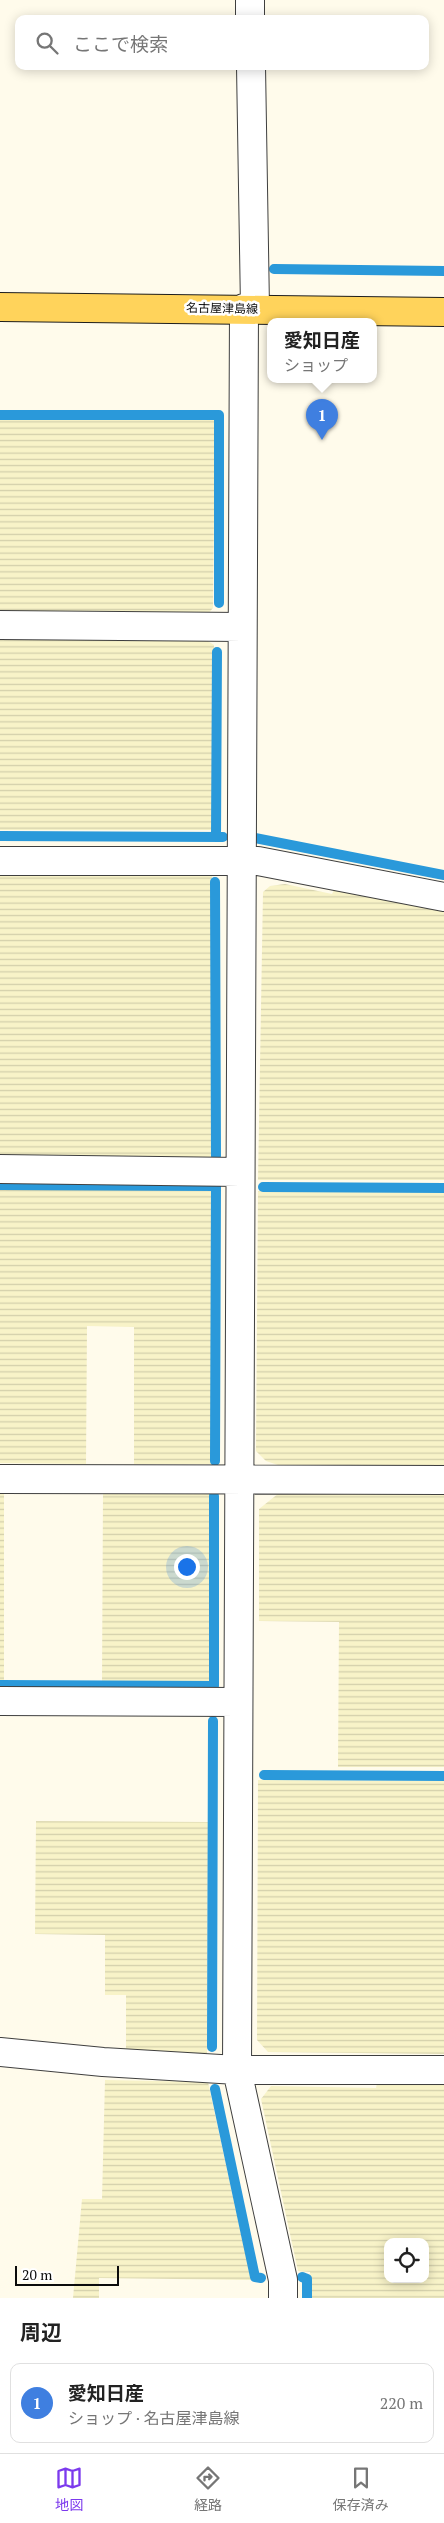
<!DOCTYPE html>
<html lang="ja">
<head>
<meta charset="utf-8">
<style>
	:root { --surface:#fff; --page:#f2f2f2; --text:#222; --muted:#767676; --line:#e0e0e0; --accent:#7c3aed }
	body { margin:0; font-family:"PT Serif","Noto Sans JP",serif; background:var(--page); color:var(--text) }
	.controls { position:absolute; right:15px; bottom:15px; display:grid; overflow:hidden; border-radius:10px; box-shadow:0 2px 12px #0003 }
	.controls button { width:45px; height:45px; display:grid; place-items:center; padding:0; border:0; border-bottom:1px solid var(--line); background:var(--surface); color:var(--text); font:25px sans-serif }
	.scale { position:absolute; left:15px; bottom:12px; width:104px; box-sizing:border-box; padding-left:5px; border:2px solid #0c0c0c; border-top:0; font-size:14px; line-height:18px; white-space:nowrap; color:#0c0c0c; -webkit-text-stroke:4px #fff; paint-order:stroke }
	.you { position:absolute; left:186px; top:1566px; width:18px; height:18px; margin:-12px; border:4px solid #fff; border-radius:50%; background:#1a73e8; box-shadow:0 0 0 8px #1a73e833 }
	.badge { display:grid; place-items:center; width:32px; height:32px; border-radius:50%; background:var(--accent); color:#fff; font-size:16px; font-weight:700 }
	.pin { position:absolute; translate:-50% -41px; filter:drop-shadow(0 1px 2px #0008) }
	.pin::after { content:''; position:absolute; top:26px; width:18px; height:15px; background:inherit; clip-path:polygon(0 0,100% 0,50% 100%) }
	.popup { position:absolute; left:267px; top:318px; width:110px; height:65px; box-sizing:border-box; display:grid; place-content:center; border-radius:10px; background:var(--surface); filter:drop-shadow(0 1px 4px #0005); font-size:16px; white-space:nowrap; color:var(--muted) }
	.popup b { font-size:19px; color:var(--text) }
	.popup::after { content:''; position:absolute; left:50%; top:100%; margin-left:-10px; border:10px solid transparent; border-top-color:var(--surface) }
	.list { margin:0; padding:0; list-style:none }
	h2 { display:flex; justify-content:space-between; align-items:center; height:65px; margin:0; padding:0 20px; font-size:21px }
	h2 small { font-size:16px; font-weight:400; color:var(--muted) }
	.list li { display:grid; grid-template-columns:32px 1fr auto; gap:15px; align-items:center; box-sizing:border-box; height:80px; margin:0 10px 10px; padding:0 10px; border:1px solid var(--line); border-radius:10px }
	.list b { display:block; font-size:19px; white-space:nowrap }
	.list p { margin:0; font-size:16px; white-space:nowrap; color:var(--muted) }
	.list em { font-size:16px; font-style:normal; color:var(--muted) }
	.icon { flex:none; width:28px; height:28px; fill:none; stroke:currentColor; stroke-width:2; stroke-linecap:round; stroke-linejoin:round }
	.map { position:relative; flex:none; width:444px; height:2298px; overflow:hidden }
	.search { position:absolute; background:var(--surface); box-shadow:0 2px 12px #0003; left:15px; right:15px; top:15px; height:55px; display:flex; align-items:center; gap:12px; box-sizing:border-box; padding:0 18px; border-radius:10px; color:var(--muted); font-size:19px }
	.sheet { height:155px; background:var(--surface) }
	nav { display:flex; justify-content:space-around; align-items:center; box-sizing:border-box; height:70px; border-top:1px solid var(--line); background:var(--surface); font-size:14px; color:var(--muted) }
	nav a { display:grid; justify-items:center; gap:2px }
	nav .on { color:var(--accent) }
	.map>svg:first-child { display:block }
	.farmland { fill:url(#farmland-rules); fill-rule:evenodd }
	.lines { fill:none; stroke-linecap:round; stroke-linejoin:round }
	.stream { stroke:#2a99da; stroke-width:10 }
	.minor-casing { stroke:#3f3f3f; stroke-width:30 }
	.major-casing { stroke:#1d1d1d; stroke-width:30 }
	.minor { stroke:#fff; stroke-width:28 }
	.major { stroke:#ffd35b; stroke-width:28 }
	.labels { text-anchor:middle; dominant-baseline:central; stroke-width:5; stroke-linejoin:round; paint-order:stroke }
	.street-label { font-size:12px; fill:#0c0c0c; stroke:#fff }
</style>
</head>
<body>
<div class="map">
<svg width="444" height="2298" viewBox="0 0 444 2298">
	<defs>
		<pattern id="farmland-rules" width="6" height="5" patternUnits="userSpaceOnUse" patternTransform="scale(1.25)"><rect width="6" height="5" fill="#f8f3c8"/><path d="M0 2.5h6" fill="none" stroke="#d3cfab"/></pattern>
	</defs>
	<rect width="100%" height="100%" fill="#fffbeb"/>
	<path class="farmland" d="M0,418H215L213,608L206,616L0,614Z
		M0,637L203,638L214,645L213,830H0Z
		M0,873L212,876V1159L0,1160Z
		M285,884L332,894L335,888L444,909V1180H258L263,892L270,886Z
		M0,1188L211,1190V1464H134V1327L87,1326L86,1464L0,1463Z
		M258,1191H444V1467L281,1466L266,1461L256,1451Z
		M0,1489H4V1680H0Z
		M103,1492H210V1682H102Z
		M444,1492V1767H338L339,1622L259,1621V1509L279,1493Z
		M258,1780L444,1781V2054L268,2052L257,2040Z
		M36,1821L208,1822L207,2054H126V1995H105V1935L35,1934Z
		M105,2080L208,2082L251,2280L99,2278V2298H73L82,2199H102Z
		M377,2083H444V2298H311L310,2272L298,2271L261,2099L271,2086L376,2088ZM388,2242H425V2279H388Z"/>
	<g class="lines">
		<path class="stream" d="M274,269L444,271
			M0,415H219V603
			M0,836L223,837
			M216,837L217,652
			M255,838L444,875
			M215,882L216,1156
			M0,1185L216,1186L215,1461
			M263,1187L444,1188
			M0,1685L214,1686V1496
			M264,1775L444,1776
			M212,2047L213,1721
			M215,2089L255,2277L261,2278
			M302,2277L307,2279V2298"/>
		<g class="minor-casing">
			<path id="minor" d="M250,0V19
				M251,66L255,308
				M244,308L237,2070L283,2280V2298
				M0,625L242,627
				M0,861H258L444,897
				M0,1169L240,1172
				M0,1479L444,1480
				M0,1701L238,1702
				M0,2052L103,2062L237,2070H444"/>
		</g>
		<g class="major-casing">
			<path id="major" d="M0,307L444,312"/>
		</g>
		<use href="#minor" class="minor"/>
		<use href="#major" class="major"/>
	</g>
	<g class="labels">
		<g class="street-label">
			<text transform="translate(222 308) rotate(1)">名古屋津島線</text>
		</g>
	</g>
</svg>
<div class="controls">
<button><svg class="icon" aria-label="locate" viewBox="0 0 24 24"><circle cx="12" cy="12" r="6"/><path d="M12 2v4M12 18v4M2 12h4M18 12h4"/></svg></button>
</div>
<div class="scale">20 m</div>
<div class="you"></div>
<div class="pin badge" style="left:322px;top:440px;background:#3f7fe0">1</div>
<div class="popup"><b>愛知日産</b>ショップ</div>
<div class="search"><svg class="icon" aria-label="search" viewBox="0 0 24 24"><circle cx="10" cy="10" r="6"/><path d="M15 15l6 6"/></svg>ここで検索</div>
</div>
<section class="sheet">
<h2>周辺<small></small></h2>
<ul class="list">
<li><span class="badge" style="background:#3f7fe0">1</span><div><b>愛知日産</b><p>ショップ · 名古屋津島線</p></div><em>220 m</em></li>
</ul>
</section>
<nav>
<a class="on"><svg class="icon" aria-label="map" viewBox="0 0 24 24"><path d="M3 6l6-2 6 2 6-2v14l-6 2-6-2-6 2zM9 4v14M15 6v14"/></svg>地図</a>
<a><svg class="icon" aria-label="directions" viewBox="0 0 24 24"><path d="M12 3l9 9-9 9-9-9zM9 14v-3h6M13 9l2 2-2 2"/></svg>経路</a>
<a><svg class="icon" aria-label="saved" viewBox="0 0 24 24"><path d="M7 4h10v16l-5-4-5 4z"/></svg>保存済み</a>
</nav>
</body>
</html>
